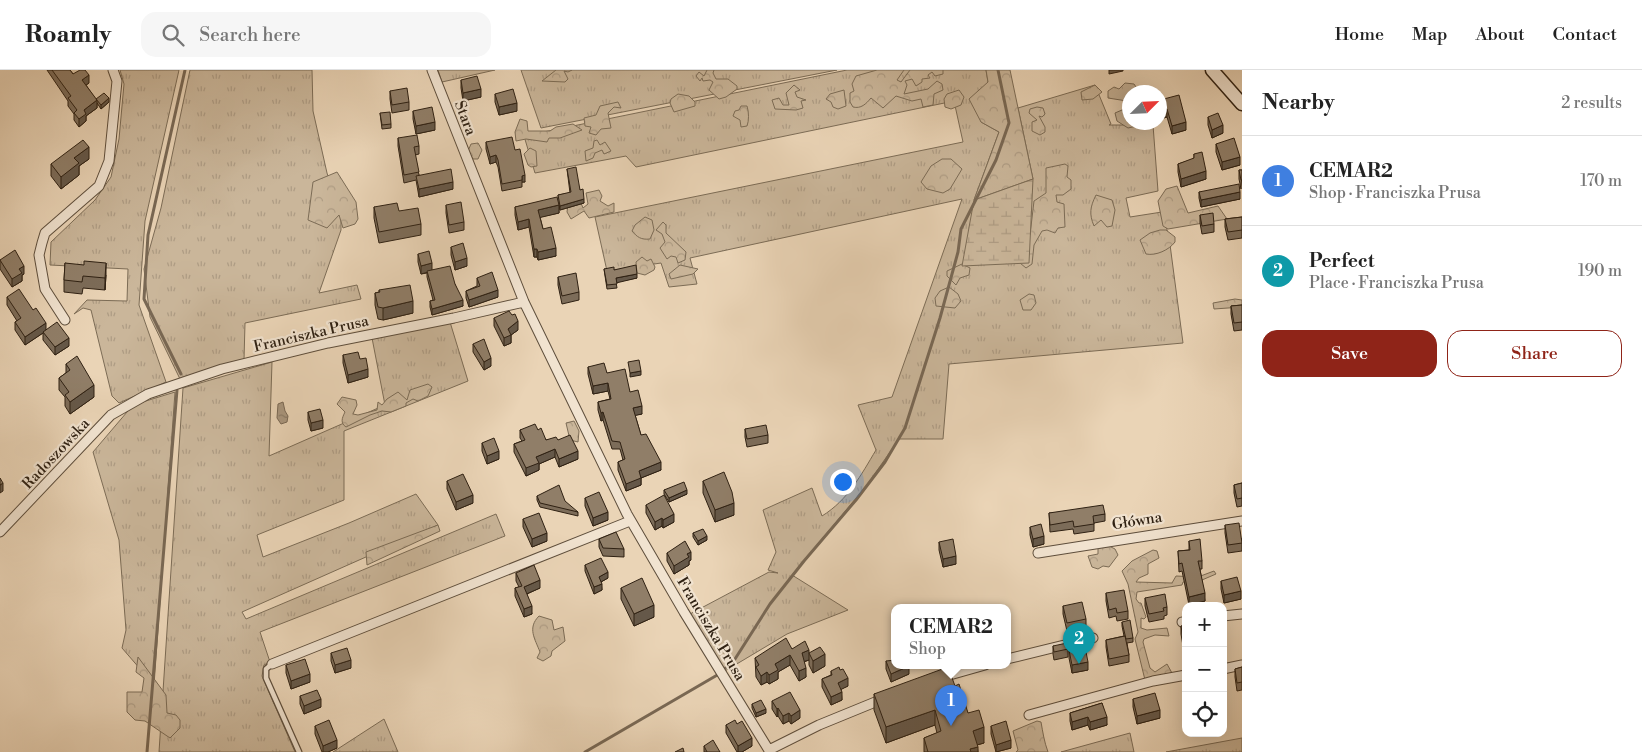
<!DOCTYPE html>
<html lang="en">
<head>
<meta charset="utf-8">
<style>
	:root { --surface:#fff; --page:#f6f6f6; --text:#222; --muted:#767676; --line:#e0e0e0; --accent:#8f2418 }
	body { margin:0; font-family:"Libre Bodoni",serif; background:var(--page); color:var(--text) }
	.controls { position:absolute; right:15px; bottom:15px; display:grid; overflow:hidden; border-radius:10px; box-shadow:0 5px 20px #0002 }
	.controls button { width:45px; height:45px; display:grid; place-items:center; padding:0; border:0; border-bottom:1px solid var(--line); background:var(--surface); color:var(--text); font:25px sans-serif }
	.compass { position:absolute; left:1122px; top:15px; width:45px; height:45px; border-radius:50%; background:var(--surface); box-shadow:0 5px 20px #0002; rotate:66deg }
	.you { position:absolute; left:842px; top:411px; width:18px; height:18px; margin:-12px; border:4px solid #fff; border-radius:50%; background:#1a73e8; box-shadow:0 0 0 8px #1a73e833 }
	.badge { display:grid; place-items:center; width:32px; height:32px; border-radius:50%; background:var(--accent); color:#fff; font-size:16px; font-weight:700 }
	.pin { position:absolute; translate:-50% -41px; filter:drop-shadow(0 1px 2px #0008) }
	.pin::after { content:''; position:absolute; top:26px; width:18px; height:15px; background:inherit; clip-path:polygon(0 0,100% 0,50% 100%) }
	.popup { position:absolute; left:891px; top:534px; width:120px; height:65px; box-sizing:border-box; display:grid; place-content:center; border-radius:10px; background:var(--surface); filter:drop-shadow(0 1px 4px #0005); font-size:16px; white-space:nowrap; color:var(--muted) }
	.popup b { font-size:19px; color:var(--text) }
	.popup::after { content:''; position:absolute; left:50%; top:100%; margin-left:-10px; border:10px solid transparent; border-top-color:var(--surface) }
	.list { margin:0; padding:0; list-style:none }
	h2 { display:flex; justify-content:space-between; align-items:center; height:65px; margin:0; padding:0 20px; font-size:21px }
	h2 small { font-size:16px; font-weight:400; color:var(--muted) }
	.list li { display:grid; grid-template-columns:32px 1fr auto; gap:15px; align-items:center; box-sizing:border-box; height:90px; padding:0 20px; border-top:1px solid var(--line) }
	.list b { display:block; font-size:19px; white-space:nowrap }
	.list p { margin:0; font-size:16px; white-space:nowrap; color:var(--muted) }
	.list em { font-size:16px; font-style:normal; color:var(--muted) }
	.actions { display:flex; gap:10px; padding:15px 20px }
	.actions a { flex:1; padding:11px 0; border:1px solid var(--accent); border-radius:15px; text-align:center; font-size:18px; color:var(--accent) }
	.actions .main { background:var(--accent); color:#fff }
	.icon { flex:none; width:28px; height:28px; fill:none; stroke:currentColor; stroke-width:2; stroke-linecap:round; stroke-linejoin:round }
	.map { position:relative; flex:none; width:1242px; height:682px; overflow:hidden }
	header { display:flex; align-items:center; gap:30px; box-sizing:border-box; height:70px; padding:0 25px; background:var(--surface); border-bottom:1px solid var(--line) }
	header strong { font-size:24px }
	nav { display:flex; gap:28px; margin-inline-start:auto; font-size:18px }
	.search { width:350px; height:45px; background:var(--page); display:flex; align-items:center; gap:12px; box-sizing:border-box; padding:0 18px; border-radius:15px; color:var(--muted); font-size:19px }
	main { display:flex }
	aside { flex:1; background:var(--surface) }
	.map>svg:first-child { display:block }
	.grass { fill:url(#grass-tufts); stroke:#7c6c56 }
	.forest { fill:url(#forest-crowns); stroke:#7c6c56 }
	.wetland { fill:url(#wetland-marsh); stroke:#7c6c56 }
	.water { fill:url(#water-ripples); stroke:#796854 }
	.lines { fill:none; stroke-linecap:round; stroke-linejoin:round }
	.stream { stroke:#796854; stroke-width:3 }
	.lane-casing { stroke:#5e4e3c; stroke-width:7 }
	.street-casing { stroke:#5e4e3c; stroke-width:11 }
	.secondary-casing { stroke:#2f2113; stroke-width:15 }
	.lane { stroke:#f1e3d0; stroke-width:4.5 }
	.street { stroke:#f1e3d0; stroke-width:9 }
	.secondary { stroke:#f1e3d0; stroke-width:12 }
	.wall { fill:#7c6c59; stroke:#2f2113 }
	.shaded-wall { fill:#655849; stroke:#2f2113 }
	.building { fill:#907e68; stroke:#2f2113 }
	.labels { text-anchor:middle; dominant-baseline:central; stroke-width:4.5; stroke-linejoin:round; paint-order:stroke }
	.street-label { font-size:15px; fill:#2f2113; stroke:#f1e3d0 }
</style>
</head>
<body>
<header>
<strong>Roamly</strong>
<div class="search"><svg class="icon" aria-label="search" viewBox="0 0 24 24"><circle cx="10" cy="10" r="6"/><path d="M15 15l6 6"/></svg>Search here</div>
<nav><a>Home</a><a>Map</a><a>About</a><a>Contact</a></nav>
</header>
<main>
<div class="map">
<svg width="1242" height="682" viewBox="0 0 1242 682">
	<defs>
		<pattern id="grass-tufts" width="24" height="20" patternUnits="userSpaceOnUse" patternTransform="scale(1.25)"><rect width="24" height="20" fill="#cab69a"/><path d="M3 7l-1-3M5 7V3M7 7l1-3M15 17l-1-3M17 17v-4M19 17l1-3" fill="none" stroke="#ae9c84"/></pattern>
		<pattern id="forest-crowns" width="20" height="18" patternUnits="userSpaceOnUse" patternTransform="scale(1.25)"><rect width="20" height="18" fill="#cab69a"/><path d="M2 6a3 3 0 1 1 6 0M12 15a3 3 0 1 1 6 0" fill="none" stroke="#ae9c84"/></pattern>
		<pattern id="wetland-marsh" width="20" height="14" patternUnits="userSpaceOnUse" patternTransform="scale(1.25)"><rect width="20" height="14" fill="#cab69a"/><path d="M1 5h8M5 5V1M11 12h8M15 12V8" fill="none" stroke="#ae9c84"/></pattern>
		<pattern id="water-ripples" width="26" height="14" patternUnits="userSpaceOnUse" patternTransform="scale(1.25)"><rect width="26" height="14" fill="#aa977f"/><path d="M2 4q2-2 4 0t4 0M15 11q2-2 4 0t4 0" fill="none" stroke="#8b7b67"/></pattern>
	</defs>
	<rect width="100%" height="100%" fill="#ead4b6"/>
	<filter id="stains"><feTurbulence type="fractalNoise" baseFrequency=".004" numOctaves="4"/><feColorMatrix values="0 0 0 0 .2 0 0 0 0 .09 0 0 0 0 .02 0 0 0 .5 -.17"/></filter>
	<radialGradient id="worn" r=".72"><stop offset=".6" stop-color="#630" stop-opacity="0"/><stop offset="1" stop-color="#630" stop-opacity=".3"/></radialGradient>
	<path class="grass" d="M120,0H179L145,151L139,235L166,312L119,333L112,326L91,240L83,238L74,244L87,230L127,231L128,199L50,195L51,172L95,130L111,107L119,69L124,14Z
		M190,0H312L313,41L327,103L341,148V160L319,223L357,215L361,229L245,253L244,290L180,309L150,247L144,199L161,138Z
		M438,0H495L442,12Z
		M521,0H837L541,58Z
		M847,0H986L988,12L981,52L999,62L974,130L1033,109L1018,38L1095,15L1111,54L1109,55H1153L1158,121L1126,128L1130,147L1162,142L1169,167L1183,273L949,294L943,369H899L867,415L792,505L848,540L787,564L725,601L690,544L769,502L778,503L768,500L776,482L763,440L812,418L822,446C848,430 861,405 876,380L858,335L892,327L962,129L690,188L697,214L669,217L661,193L607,201L595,147L963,72L954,31L636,97L626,86L535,103L524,66Z
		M450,252L468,311L344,361V430L257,465L263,487L349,453L416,424L438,455L242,542L246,549L496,444L505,466L260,562L270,592L264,595L262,606L295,682H159L183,318L272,292L269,386L385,335L372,268Z
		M175,322L154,615L122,578L126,560L119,470L93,382L133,335Z
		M384,649L398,682H333Z
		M1130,663L1134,682H1061Z
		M1242,668V682H1166Z"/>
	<path class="forest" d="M556,0H572L568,2L564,1L568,9L565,12L542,11Z
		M707,0H714L713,3L716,9H728L737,16V19L726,27L719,29L709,20L713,12L710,10L703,11L702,8L700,11L696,6L699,2L704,6Z
		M877,0H904L897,10L901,12L910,0H943V4L935,6L932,2L928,5L930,8L922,9V12L916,16L912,9L905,11L907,15L904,24L928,19L937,11L942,14L943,20L934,24L933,35L923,37L921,29L912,31L896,26L883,38L871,28C866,34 861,39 853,37L850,32V23L854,21L852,14L856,6Z
		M986,0H1010L1033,109L974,130L999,62L981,52L969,29L988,12Z
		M1125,13L1134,14L1138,20L1135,22H1130L1127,31L1108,28V21L1114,17L1119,19Z
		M794,15L800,20L795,22L797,27L806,30L801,31L803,38L796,40L775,39L772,30L779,28L783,35H789L786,23Z
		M1095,15L1102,22L1093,29L1082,30L1081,22Z
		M844,20L846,36L838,39L833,37L831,32L826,29L830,24Z
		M959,20L964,27L961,35L951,39L945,37L944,29L947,24Z
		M678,24L689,26L695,32V36L674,42L670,33L671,29Z
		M618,32L621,38L614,37L608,43L611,58L601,59L596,65L589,63L591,57L585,56L584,48L596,45L600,36Z
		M741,36H747C749,42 749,51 747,56L741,57L740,50L733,46L735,41L739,40Z
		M1037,37L1043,38L1045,44L1042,47L1039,46L1045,57V62L1040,65L1032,61V52L1037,50L1029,43L1030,39Z
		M1129,37V43L1127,45L1129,47L1130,52L1154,53L1153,56L1145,54L1128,58L1117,51L1115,43Z
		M520,49L527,51L528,61H550L556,57L573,54L582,60L560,68H549L547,72L526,69L516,71L515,62Z
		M597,70L600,75L605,72L611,81L604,84L602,80L595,83L593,88L586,91L585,81L593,78L594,71Z
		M478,73L482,80L478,89H473L468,81L471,74Z
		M530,78L536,81L537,96L531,97L528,95L524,84Z
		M942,89H951L962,99L950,119L943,123L927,119L921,112L931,96Z
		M1065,94L1068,96L1067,107L1071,110V119L1063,125H1056L1057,132L1064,134L1065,157L1058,158L1055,163L1047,160L1042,161L1034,175L1032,194L1026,198L1020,193L1022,166L1030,165L1034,131L1046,123V98Z
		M337,102L356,132L358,149L355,154L343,158L339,145L327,158L308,150L313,112Z
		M1177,116L1188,143L1218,136L1227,149L1168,159L1163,156L1158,131L1166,119Z
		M599,120L602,126L600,131L608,136L614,133V142L589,148L584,141L571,149L567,142L568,134L581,133L583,138L588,134L586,123Z
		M1096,125L1112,130L1115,140L1112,156L1107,157L1101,150L1094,156C1089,144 1090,137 1096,125Z
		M645,147L652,150L654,160L650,169C641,170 637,167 632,161L635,155Z
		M663,152L666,155V163L686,182L685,190L678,193L676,187L671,186L667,189L660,178L665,172L662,164L656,160Z
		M1160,160H1166L1175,167V172C1169,180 1156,186 1146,184L1140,170L1150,163Z
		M642,187L647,191L651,189L655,197L654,200L645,205L637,203L636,192Z
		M962,194L970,198L969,205L960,208L956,215L947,206V201Z
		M680,195L698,199L693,204L671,209L669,204Z
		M949,217L958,224L961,231L955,238L936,236L935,228L940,221Z
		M1029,224L1034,225L1036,233L1031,240H1023L1020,230Z
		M1235,229L1242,230V237L1214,239L1213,233Z
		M428,314L432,317L428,326L418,331L413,329L406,333V336L391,342L382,341L370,345L346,357C340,353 342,348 345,342L337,334L342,327L356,330L357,335L353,344L358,345L377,340L378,332L382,335L387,329L398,322L407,330L410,320Z
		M574,351L579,361L578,372L570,370L566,353Z
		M438,455L440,461L367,495L366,482Z
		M1109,476L1115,479L1118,485L1109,497L1103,496L1098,499L1092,497L1088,486L1098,484V478Z
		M1153,480L1157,481L1159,488L1148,494V504L1139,508L1136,512L1172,513L1176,506L1198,507L1214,501L1216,504L1202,510L1183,512L1182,515L1137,522L1136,529L1139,533H1141L1146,547L1144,549L1141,548V558L1147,560L1167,558L1169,566L1155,565L1144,569L1143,572L1150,598L1155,602L1167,594L1172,603L1145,610L1135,569L1138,562L1128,514L1122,501L1132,491Z
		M539,546L552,550L554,560L563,557L565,571L552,581L551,586L543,591L537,588L540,582C535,569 527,558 539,546Z
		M138,587L166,625L167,643L176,645L180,650V658L170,668L145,651L135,650L127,642V622H142L144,608L136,602Z
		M1037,651L1041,652C1043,663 1044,671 1048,682H1016L1018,680L1013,661Z"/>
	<path class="wetland" d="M1033,109L1029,193L962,196L974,130Z"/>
	<path class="water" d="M283,332L285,341L288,346L287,352L281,354L277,348L278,334Z"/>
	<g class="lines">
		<path class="stream" d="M181,304L144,229L148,165L185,0
			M147,682L177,320
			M585,682L719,604L735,589L770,534L804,491L856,430L885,392L905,358L940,248L958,182L961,159L996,90L1009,53L998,0"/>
		<g class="lane-casing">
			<path id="lane" d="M272,594L266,599V608L299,682"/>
		</g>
		<g class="street-casing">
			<path id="street" d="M432,0L524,232L627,444L684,542L770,682
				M65,250L45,219L39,185L42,173L45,163L99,116L109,91L117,11L113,0
				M0,462L111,345L148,324L222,299L328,273L454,248L524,232
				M1038,483L1242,451
				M1223,546L1242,544
				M1182,552H1186
				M1007,589L1093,568
				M272,594L630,451
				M1223,599L1242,595
				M939,608L985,595
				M1029,645L1153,611L1186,605
				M769,680L819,655L885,628"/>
		</g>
		<g class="secondary-casing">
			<path id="secondary" d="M1212,0L1242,34"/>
		</g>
		<use href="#lane" class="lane"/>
		<use href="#street" class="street"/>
		<use href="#secondary" class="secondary"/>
	</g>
	<path class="wall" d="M47,0H70L73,4L89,13L86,15L96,30L109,32L101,39L97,33V38L86,46V51L79,57L74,50V44L68,36V31Z
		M461,10L481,27L463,31L461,18Z
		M390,21L409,32V40L392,43L390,29Z
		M495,24L517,41L499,45L495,32Z
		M1160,30L1186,60L1172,64L1167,47L1160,49Z
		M413,41L435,60L416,64L413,49Z
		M380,43L391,54V58L382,59Z
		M1208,47L1223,63L1212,68L1208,55Z
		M398,68L419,76V84L415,85L419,105L453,119L419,127L416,110L404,113L398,76Z
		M486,72L515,80L525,112H522V117L502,121L498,97L496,92L490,94L486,79Z
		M1216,74L1240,95L1222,100L1216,82Z
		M1194,84L1206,109L1181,117L1178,102V94L1194,89Z
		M89,89L79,96V105L61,119L51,106V94Z
		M567,99L580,120L584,133L560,140L559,135V143L540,147L543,159L556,186L538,190L537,187H534L529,157L518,160L515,145V137L558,129V125L570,123Z
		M1239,100H1242L1241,119L1239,109Z
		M1199,122L1240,129L1201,137L1199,128Z
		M446,135L464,152V160L449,163L446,143Z
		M374,137L421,154V165L379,173L374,148Z
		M1200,145L1214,154V162L1202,164L1200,153Z
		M1242,147V168L1228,170L1225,157V149Z
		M451,177L467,196L455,200L451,185Z
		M418,184L432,200L455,214L463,236L432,245L430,237V231L433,230L427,207V203L421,204L418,192Z
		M0,190L24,204L22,205V211L12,217L0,199Z
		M65,193L106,205L105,220L83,218L82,224L64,222V210Z
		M604,199L614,200L637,208L616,212L617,218L607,219Z
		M558,207L579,222V230L562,234L558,215Z
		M477,208L498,227L469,237L466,228V221L477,216Z
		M379,220L413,243L383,250L378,249L375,235V223L379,222Z
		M7,227L46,260L69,276L55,285L43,270V263L25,275L15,260V252L17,251L7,235Z
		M1242,235V260L1234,261L1231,244V236Z
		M494,248L518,260L511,265V273L504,276L494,256Z
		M473,274L491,296L484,300L473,282Z
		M343,285L360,289L368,307L348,313L343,293Z
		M66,294L94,327L70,344L65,336V327L59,320V308L66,303Z
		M588,297L607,303L630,322L642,344L635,345L641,365L661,400L641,408V415L626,421L618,400V392L623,390L620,379H612L603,350L601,351L598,340V332L610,329L608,321L593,324L588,304Z
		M308,342L323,358L311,361L308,350Z
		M745,359L768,365V373L747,377L745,367Z
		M520,360H538L546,370H558L578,389L559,397L555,387L539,394V400L526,406L514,382V374L522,371L520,368Z
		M482,373L499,389L487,394L482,381Z
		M447,411L473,433L456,440L447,419Z
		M703,411L734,445L715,452L703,423Z
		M1242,413V436L1237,437L1234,423V415Z
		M664,420L687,424L669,432L664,424Z
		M537,426L578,442V446L540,437L537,430Z
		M585,428L608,450L593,456L585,436Z
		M646,435L674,452L663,458L662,456L655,460L646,443Z
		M1049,443L1105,444V451L1094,453V461L1074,464L1073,459L1050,462Z
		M523,449L547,471L532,477L523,457Z
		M1225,455L1242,469V481L1228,483L1225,463Z
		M1030,457L1044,474L1033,477L1030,465Z
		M693,463L707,470L698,475L693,467Z
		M599,469L624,479V487L603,486L599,477Z
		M1189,471L1202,491V499H1200L1205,531L1189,535L1182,501L1179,502L1178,481L1189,480Z
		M939,472L956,494L943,497L939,480Z
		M667,483L691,490L689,491V495L674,504L667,491Z
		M585,495L608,508L601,512L602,520L594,524L585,501Z
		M516,503L540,518L527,524L532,544L524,547L515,526V518L519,517L516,511Z
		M1221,511L1241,529L1224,533L1221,519Z
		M621,518L654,547L634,556L621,529Z
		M1106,523L1128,541V549L1117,551L1116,546L1109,548L1106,531Z
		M1145,528L1167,537V545L1164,546V549L1149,552L1145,536Z
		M1063,536L1086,549V557L1067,561L1063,544Z
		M1122,552L1133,568V572L1127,573L1129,585V592L1109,596L1106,577V570L1124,566L1122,556Z
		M1181,556H1186V582H1184L1181,564Z
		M1053,576L1068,579V587L1054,590L1053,584Z
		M792,579L809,583L825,596L813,603L809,595V590L804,592L806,607L799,611L790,595L778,602V609L769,614L767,612L761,615L756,607L755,588Z
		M1069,580L1088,600L1072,603L1069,588Z
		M331,583L351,598L335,603L331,591Z
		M886,591L909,604L891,612L886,599Z
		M286,595L310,612L291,619L286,603Z
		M1242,597V620L1237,621L1235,607V599Z
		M831,601L848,616L841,619L842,630L831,635L822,617V609L831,605Z
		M955,616L968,643L984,673L977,675L978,682H924V668L937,663L935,655L886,673L874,640V624Z
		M300,626L321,637L304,644L300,634Z
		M1133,629L1160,648L1137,654L1133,637Z
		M772,631L800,648L791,654L789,651L783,654L778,646L777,647L772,639Z
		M1102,633L1107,655L1090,660L1088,655L1072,660L1070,651V643Z
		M752,634L766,643L756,647L752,638Z
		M737,654L752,676L742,682H737L726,663V655Z
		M315,656L337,678L328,682H322L315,664Z
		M991,656L1011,678L996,682L991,664Z
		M1198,663H1209L1199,665Z
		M704,676L720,682H704Z"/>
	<path class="shaded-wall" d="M1109,0H1123V1L1109,4Z
		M89,5V13L82,18V10Z
		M481,19V27L463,31V23Z
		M109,28V32L101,39V35Z
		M97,30V38L86,46V51L79,57V49L84,40Z
		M517,33V41L499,45V37Z
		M1167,39V47L1160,49V41Z
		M435,52V60L416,64V56Z
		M1186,52V60L1172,64V56Z
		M1223,55V63L1212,68V60Z
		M89,77V89L79,96V105L61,119V107L74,88Z
		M496,85V92L490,94V87Z
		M1240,87V95L1222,100V92Z
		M1206,101V109L1181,117V109Z
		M525,105V112H522V106Z
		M453,112V119L419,127V119Z
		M1240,122V129L1201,137V130Z
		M584,129V133L560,140V136Z
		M559,135V143L538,148V140Z
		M529,149V157L518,160V152Z
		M556,178V186L538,190V182Z
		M534,179H537V187H534Z
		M467,188V196L455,200V192Z
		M106,193V205L105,220V208Z
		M432,193V201L421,204V196Z
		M24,196V204L22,205V211L12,217V209L19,199Z
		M637,204V208L616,213V208Z
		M498,220V227L469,237V230Z
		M463,230V236L432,245V239Z
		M413,231V243L383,250V238Z
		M518,251V260L511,265V273L504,276V268L508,259Z
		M46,253V261L25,275V267Z
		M69,268V276L55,285V277Z
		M491,288V296L484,300V292Z
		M368,299V307L348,313V305Z
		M641,301V305L630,307V303Z
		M608,313V321L593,324V316Z
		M94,315V327L70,344V332Z
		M642,336V344L633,346V338Z
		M603,342V350L601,351V343Z
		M323,350V358L311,361V353Z
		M555,379V387L539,394V400L526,406V398L536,387Z
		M499,381V389L487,394V386Z
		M578,381V389L559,397V389Z
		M661,392V400L641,408V415L626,421V414L639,401Z
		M3,413V421L0,423V415Z
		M687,420V424L669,432V428Z
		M473,425V433L456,440V432Z
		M734,433V445L715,452V440Z
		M608,442V450L593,456V448Z
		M674,444V452L663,458V450Z
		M662,448V456L655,460V452Z
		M547,463V471L532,477V469Z
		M707,466V470L698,475V471Z
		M1044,466V474L1033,477V469Z
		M691,482V490L689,491V495L674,504V496L687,484Z
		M956,486V494L943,497V489Z
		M608,502V508L599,513V507Z
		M540,510V518L524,525V517Z
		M602,514V520L594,524V517Z
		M1241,521V529L1224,533V525Z
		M1205,523V531L1189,535V527Z
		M654,535V547L634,556V544Z
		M532,536V544L524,547V539Z
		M809,580V590L802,592V583Z
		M825,584V596L813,603V591Z
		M790,585V595L778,602V609L769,614V605L775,594Z
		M351,590V598L335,603V595Z
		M1088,592V600L1072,603V595Z
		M909,596V604L891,612V604Z
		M806,598V607L799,611V601Z
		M767,602V612L761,615V606Z
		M310,604V612L291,619V611Z
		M848,608V616L838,621V613Z
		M842,622V630L831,635V627Z
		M321,629V637L304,644V636Z
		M778,638V646L777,647V639Z
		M766,639V643L756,647V643Z
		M800,640V648L791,654V646Z
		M935,640V655L886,673V657Z
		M1160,640V648L1137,654V646Z
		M789,643V651L783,654V646Z
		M1088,647V655L1072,660V652Z
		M1107,647V655L1090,660V652Z
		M984,657V673L973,676V661Z
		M752,668V676L742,682H738V676Z
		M337,670V678L328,682H323V676Z
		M1011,670V678L996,682V675Z
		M978,677V682H970V679Z"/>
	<path class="building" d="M52,0H70L73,4L80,0H85L89,5L82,10L97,30L84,40L86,44L79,49L74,43L77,40L68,28L71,26Z
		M477,6L481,19L463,23L461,10Z
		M407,18L409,32L392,35L390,21Z
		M513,19L517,33L499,37L495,24Z
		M104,23L109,28L101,35L96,29Z
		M1179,25L1186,52L1172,56L1167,39L1160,41V30Z
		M432,37L435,52L416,56L413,41Z
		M390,42L391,54L382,55L380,43Z
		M1218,43L1223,55L1212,60L1208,47Z
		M417,65L419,76L414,77L419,102L404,105L398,68Z
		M512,67L515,80L520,79L525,105L522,106V110L502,114L498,90L496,85L490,87L486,72Z
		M1234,68L1240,87L1222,92L1216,74Z
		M83,70L89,77L74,88L79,93L61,107L51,94Z
		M1202,82L1206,101L1181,109L1178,94L1194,88V84Z
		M576,97L580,120L583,119L584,129L560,136L558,125L571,122L567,99Z
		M451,99L453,112L419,119L416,106Z
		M1239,100H1242V110H1241Z
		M1239,114L1240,122L1201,130L1199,122Z
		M557,127L559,135L538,140L543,159L551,157L556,178L538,182L537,179H534L529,149L518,152L515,137Z
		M461,132L464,152L449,155L446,135Z
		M397,133L399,141L418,138L421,154L379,162L374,137Z
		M1213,143L1214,154L1202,156L1200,145Z
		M1242,147V160L1228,162L1225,149Z
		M463,173L467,188L455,192L451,177Z
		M15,180L24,196L19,199L22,203L12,209L0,190Z
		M429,181L432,193L421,196L418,184Z
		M84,191L106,193L105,208L83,206L82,212L64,210L65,193L84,195Z
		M636,195L637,204L616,208L617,214L607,215L604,199L614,197V200Z
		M450,196L455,214L463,230L432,239L430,231L435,230L427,201Z
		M492,202L498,220L469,230L466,221L480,216L477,208Z
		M576,203L579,222L562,226L558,207Z
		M410,215L413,231L383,238L378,237L375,223L380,222L379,220Z
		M19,219L33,240L36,238L46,253L25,267L15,252L21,248L7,227Z
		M1242,235V252L1234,253L1231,236Z
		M509,241L512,245L515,244L518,251L508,259L511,265L504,268L494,248Z
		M57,252L69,268L55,277L43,262Z
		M484,269L491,288L484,292L473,274Z
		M358,282L360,289L366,288L368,299L348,305L343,285Z
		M77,286L94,315L70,332L65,325L69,322L59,308L70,300L66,294Z
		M639,290L641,301L630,303L628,292Z
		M604,293L607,303L625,299L630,322L638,320L642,336L633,338L641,365L646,364L661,392L639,401L641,408L626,414L618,392L625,389L620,372L612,371L603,342L601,343L598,332L611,329L608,313L593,316L588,297Z
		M320,339L323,350L311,353L308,342Z
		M535,354L538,360L541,358L546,370L556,367L558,370L570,365L578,381L559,389L555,379L536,387L539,393L526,398L514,374L525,370L520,360Z
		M766,355L768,365L747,369L745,359Z
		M494,368L499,381L487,386L482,373Z
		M724,402L732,422L734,433L715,440L703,411Z
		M463,404L473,425L456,432L447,411Z
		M0,408L3,413L0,415Z
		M684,412L687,420L669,428L664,420Z
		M1242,413V428L1237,429L1234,415Z
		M559,415L565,431L578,442L540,433L537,426Z
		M599,422L608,442L593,448L585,428Z
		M664,425L674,444L663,450L662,448L655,452L646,435Z
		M1103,435L1105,444L1093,446L1094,454L1074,457L1073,451L1050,455L1049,443Z
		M539,443L547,463L532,469L523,449Z
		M1239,453L1242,473L1228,475L1225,455Z
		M1041,454L1044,466L1033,469L1030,457Z
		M703,459L707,466L698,471L693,463Z
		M616,462L624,479L603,478L599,469Z
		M953,469L956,486L943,489L939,472Z
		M1200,469L1202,491H1198L1205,523L1189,527L1182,493L1179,494L1178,481L1190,480L1189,471Z
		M685,471L691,482L687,484L689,487L674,496L667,483Z
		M601,488L608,502L599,507L602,514L594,517L585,495Z
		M534,495L540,510L524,517L532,536L524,539L515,518L522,516L516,503Z
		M1237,507L1241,521L1224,525L1221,511Z
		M642,508L654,535L634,544L621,518Z
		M1124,520L1128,541L1117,543L1116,538L1109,540L1106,523Z
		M1165,524L1167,537L1163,538L1164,541L1149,544L1145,528Z
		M1082,532L1086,549L1067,553L1063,536Z
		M1130,550L1133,568L1126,569L1122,552Z
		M1181,556H1186V574H1184Z
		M1125,566L1129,585L1109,589L1106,570Z
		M786,568L792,579L805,571L809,580L802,583L806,598L799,601L790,585L775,594L778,600L769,605L767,602L761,606L756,597L759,595L755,588Z
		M1067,573L1068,579L1054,582L1053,576Z
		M820,577L825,584L813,591L809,583Z
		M1085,577L1088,592L1072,595L1069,580Z
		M347,578L351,590L335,595L331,583Z
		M305,589L310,604L291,611L286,595Z
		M895,590V595H909V596L891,604L886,591Z
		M839,597L840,600L843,599L848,608L838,613L842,622L831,627L822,609L832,605L831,601Z
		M948,597L955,616L959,614L968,643L979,640L984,657L973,661L978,677L970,679L971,682H928L924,668L941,661L935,640L886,657L874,624Z
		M1242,597V612L1237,613L1235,599Z
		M317,620L321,629L304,636L300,626Z
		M790,622L800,640L791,646L789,643L783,646L778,638L777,639L772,631Z
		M1155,623L1160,640L1137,646L1133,629Z
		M761,630L766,639L756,643L752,634Z
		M1102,633L1107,647L1090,652L1088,647L1072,652L1070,643Z
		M329,650L337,670L323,676L315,656Z
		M735,650L737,654L742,651L752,668L738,676L726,655Z
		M1006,651L1011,670L996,675L991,656Z
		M713,670L720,682H707L704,676Z
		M683,678L684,682H675Z"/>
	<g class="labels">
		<g class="street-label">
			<text transform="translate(465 48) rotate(69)">Stara</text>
			<text transform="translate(311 264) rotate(-13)">Franciszka Prusa</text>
			<text transform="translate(56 384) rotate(-47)">Radoszowska</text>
			<text transform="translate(1137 451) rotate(-9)">Główna</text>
			<text transform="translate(711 559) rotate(59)">Franciszka Prusa</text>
		</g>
	</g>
	<rect width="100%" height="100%" filter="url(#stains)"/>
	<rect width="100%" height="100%" fill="url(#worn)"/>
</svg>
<div class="controls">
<button>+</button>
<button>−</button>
<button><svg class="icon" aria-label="locate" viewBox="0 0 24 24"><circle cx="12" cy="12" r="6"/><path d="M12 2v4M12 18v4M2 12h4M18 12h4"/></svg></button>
</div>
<svg class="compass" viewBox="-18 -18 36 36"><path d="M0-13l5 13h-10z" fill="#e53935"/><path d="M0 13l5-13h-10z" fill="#767676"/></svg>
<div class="you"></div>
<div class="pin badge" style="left:951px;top:656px;background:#3f7fe0">1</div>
<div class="popup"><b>CEMAR2</b>Shop</div>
<div class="pin badge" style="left:1079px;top:594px;background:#0f9aa8">2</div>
</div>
<aside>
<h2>Nearby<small>2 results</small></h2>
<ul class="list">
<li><span class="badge" style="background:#3f7fe0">1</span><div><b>CEMAR2</b><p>Shop · Franciszka Prusa</p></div><em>170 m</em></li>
<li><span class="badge" style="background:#0f9aa8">2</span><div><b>Perfect</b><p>Place · Franciszka Prusa</p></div><em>190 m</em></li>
</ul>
<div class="actions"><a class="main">Save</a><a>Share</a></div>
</aside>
</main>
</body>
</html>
